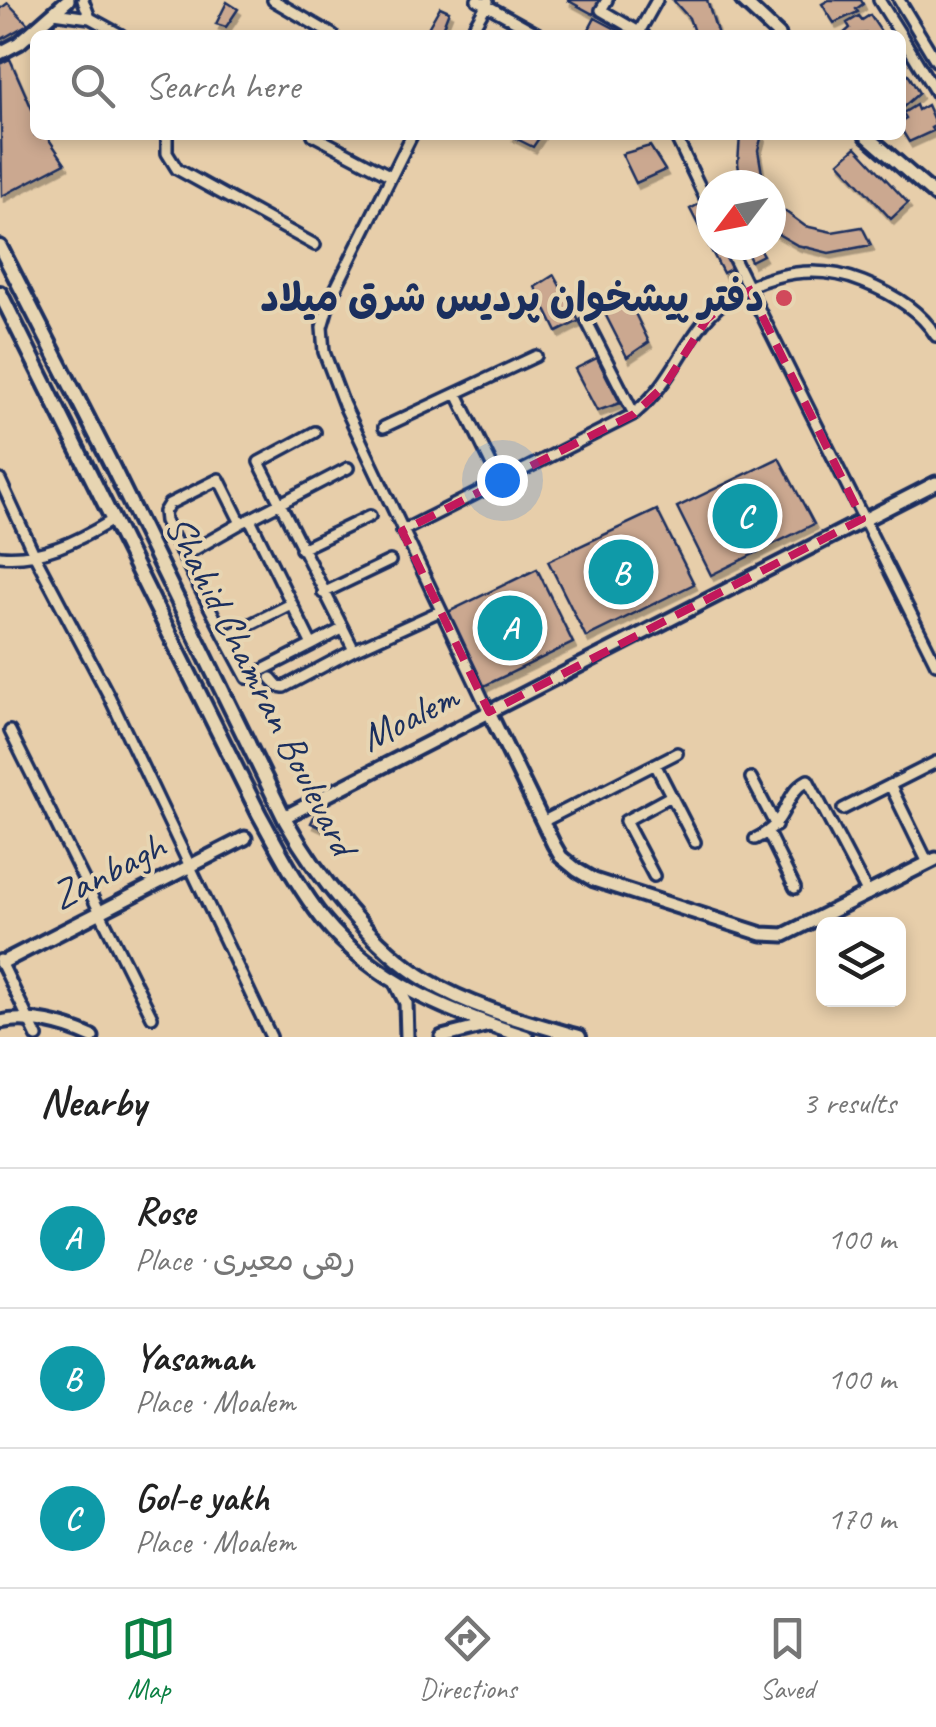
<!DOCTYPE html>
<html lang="en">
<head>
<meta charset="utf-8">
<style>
	:root { --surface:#fff; --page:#f2f2f2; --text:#222; --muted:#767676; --line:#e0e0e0; --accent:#0b8043 }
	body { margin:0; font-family:Caveat,"Playpen Sans Arabic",sans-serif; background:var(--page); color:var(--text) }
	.controls { position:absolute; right:30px; bottom:30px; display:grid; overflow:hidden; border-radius:15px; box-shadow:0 5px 15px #0003 }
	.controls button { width:90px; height:90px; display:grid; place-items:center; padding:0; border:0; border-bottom:2px solid var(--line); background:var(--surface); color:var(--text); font:50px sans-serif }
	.compass { position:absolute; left:696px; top:170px; width:90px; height:90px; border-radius:50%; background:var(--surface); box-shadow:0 5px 15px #0003; rotate:238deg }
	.you { position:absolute; left:502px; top:480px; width:35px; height:35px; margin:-25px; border:8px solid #fff; border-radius:50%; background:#1a73e8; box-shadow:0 0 0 15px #1a73e833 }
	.badge { display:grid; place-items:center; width:65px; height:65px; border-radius:50%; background:var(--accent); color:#fff; font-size:32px; font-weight:700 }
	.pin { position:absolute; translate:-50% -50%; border:5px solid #fff; box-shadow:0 2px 10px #0006 }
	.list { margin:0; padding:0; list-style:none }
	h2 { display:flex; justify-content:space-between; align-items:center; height:130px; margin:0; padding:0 40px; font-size:42px }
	h2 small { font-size:32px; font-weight:400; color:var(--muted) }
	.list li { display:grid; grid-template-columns:65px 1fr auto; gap:30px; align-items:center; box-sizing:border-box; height:140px; padding:0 40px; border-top:2px solid var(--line) }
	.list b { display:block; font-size:38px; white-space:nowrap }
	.list p { margin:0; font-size:32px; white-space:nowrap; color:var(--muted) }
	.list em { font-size:32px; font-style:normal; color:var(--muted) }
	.icon { flex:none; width:55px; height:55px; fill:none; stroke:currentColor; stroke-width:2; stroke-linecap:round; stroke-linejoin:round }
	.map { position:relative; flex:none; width:936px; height:1037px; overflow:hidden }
	.search { position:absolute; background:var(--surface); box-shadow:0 5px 15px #0003; left:30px; right:30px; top:30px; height:110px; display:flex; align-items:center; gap:25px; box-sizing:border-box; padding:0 35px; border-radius:15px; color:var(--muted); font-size:38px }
	.sheet { height:550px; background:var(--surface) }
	nav { display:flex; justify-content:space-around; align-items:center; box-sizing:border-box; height:140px; border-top:2px solid var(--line); background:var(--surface); font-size:28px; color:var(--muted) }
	nav a { display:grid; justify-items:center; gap:5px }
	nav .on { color:var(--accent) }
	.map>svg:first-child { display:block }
	.building { fill:#cba890; stroke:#1b2f5e; stroke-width:2.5; filter:url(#shadow) }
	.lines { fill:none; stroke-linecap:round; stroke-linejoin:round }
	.minor-casing { stroke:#1b2f5e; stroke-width:16 }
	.tertiary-casing { stroke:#1b2f5e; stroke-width:19 }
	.secondary-casing { stroke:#1b2f5e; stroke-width:20 }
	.minor { stroke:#e7d5b2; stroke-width:9 }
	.tertiary { stroke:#e7d5b2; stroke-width:11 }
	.secondary { stroke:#e7d5b2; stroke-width:12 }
	.marked { fill:none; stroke:#c2185b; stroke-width:8; stroke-dasharray:20 12; stroke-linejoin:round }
	.poi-dot { fill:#d1495b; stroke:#e7d5b2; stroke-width:4 }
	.labels { text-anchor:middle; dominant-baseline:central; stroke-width:8; stroke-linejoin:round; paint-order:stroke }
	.poi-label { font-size:40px; font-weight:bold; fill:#1b2f5e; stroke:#e7d5b2; text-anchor:end }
	.street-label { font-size:40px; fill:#1b2f5e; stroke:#e7d5b2 }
</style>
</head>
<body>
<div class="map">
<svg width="936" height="1037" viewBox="0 0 936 1037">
	<defs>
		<filter id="shadow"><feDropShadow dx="3" dy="5.5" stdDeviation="0" flood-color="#0004"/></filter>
	</defs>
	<rect width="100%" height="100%" fill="#e7ceaa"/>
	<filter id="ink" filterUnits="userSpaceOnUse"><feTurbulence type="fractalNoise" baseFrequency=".01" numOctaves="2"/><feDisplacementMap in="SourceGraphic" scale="20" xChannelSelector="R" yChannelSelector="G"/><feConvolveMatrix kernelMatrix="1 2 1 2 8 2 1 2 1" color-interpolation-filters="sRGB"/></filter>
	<g filter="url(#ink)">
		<path class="building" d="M567,0H601L593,14Z
			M673,0H707L718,35H695L689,18Z
			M829,0H861L863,4L856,9L858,12L834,23L822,4Z
			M227,2L238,9L226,27L216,24Z
			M8,3L28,24L0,40V9Z
			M440,7L449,11L440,34L428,28Z
			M870,15L882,33L842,35L850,28L847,23L859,16L862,20Z
			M595,18L627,35H586Z
			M10,59L35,116V135H46L65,163L2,196L0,64Z
			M908,74L919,93L901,109V79Z
			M916,105L918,110L927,105L936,125L931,128L933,131L909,142L901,129V121L906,118L903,113Z
			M509,135H541L533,147Z
			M740,135H762L758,150L764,185H741L738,163Z
			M650,146L665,170L636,183L622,154Z
			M856,147L908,203L891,219L839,162Z
			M701,203L711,223V245H722L734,267L723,273L690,209Z
			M778,206L805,226L832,232L862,227L871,245L829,253L797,245L771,230V212Z
			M743,245H757L763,255L751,261Z
			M554,275L579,321L557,332L535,287Z
			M627,297L649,342L627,357L601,306Z
			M597,358L620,403L597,411L575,369Z
			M779,458L814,524L711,575L677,507Z
			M657,510L694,584L586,637L548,561Z
			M537,569L573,643L484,686L448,612Z
			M315,815L326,820L322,828L311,823Z"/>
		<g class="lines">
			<g class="minor-casing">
				<path id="minor" d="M83,0L90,18
					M273,0L333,35
					M477,0L540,35
					M607,0L601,10L644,35
					M879,0L901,35
					M899,0L936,61
					M54,13L90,18L121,35
					M639,32L657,0
					M469,35L488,2
					M901,35L936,93
					M167,135V153L177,169L315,245
					M313,135L389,175
					M412,135L330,300L322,327L324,352L344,405L489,712
					M675,135L711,210
					M727,245L936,664
					M587,322L634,414
					M457,394L500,482
					M384,427L536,356
					M315,432L259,462L354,650L440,611
					M0,480L34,554L109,696L271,1037
					M250,519L348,468
					M402,531L634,414C670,383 676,358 703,323C741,276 808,260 863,282C891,293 920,310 936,336
					M301,549L370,516
					M0,556C40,560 78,541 111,521
					M183,556L241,523
					M323,593L390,561
					M291,604L225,637L165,521L164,512L169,504L219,479L241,523L250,519L312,645L342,629
					M225,637L247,678L312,645
					M271,678L278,686L284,687L354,650
					M10,731L152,1017
					M655,764L695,842
					M751,778L776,826
					M890,785L928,863
					M843,809L936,762
					M542,822L677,753
					M768,833L795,888
					M755,839C791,822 781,795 808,780L868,894
					M654,876L625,821L671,796
					M0,960L37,1037"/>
			</g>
			<g class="tertiary-casing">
				<path id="tertiary" d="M742,0L779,35
					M0,53L19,43L68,0
					M866,135L936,196
					M489,712L554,845L561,857L577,870L594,880L762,934L784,935L936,859
					M284,817L936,483
					M1,963L245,838
					M395,981L406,1003L407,1037
					M0,1022C29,1015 66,1025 92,1037
					M442,1037L489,1025"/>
			</g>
			<g class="secondary-casing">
				<path id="secondary" d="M0,247L112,466L286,821C316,875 374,949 428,981C473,1008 528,1022 579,1037
					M0,293L259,814C279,850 297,886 323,919C375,983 450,1012 526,1037"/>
			</g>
			<use href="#minor" class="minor"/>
			<use href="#tertiary" class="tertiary"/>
			<use href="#secondary" class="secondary"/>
		</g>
	</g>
	<path class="marked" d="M748,287L862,519L489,712L402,531L634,414L665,385L707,319Z"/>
	<circle class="poi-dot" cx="784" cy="298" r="10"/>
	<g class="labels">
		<g class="poi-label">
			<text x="764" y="298">دفتر پیشخوان پردیس شرق میلاد</text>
		</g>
		<g class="street-label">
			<text transform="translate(261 685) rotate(63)">Shahid Chamran Boulevard</text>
			<text transform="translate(409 717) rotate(-27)">Moalem</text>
			<text transform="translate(108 871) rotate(-27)">Zanbagh</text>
		</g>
	</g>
</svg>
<div class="controls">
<button><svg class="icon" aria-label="layers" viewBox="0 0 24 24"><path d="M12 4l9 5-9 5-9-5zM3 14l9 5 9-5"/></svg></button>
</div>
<svg class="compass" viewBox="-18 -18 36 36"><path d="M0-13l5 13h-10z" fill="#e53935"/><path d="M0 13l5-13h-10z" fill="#767676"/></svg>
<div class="you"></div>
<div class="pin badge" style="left:510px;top:628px;background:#0f9aa8">A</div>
<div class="pin badge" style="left:621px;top:572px;background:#0f9aa8">B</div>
<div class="pin badge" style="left:745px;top:516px;background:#0f9aa8">C</div>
<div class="search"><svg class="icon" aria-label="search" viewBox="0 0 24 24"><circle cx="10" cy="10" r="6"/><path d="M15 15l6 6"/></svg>Search here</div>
</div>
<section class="sheet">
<h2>Nearby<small>3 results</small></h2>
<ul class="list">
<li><span class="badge" style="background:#0f9aa8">A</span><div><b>Rose</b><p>Place · رهی معیری</p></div><em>100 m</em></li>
<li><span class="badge" style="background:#0f9aa8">B</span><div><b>Yasaman</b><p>Place · Moalem</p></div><em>100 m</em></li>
<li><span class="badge" style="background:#0f9aa8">C</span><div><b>Gol-e yakh</b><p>Place · Moalem</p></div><em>170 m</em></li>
</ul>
</section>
<nav>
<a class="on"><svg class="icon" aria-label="map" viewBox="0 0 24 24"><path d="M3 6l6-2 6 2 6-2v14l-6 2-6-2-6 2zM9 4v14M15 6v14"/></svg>Map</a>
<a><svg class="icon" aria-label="directions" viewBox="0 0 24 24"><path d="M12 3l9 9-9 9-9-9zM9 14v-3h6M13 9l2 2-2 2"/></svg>Directions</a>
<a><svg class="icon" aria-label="saved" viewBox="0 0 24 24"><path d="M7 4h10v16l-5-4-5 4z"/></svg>Saved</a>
</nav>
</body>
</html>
